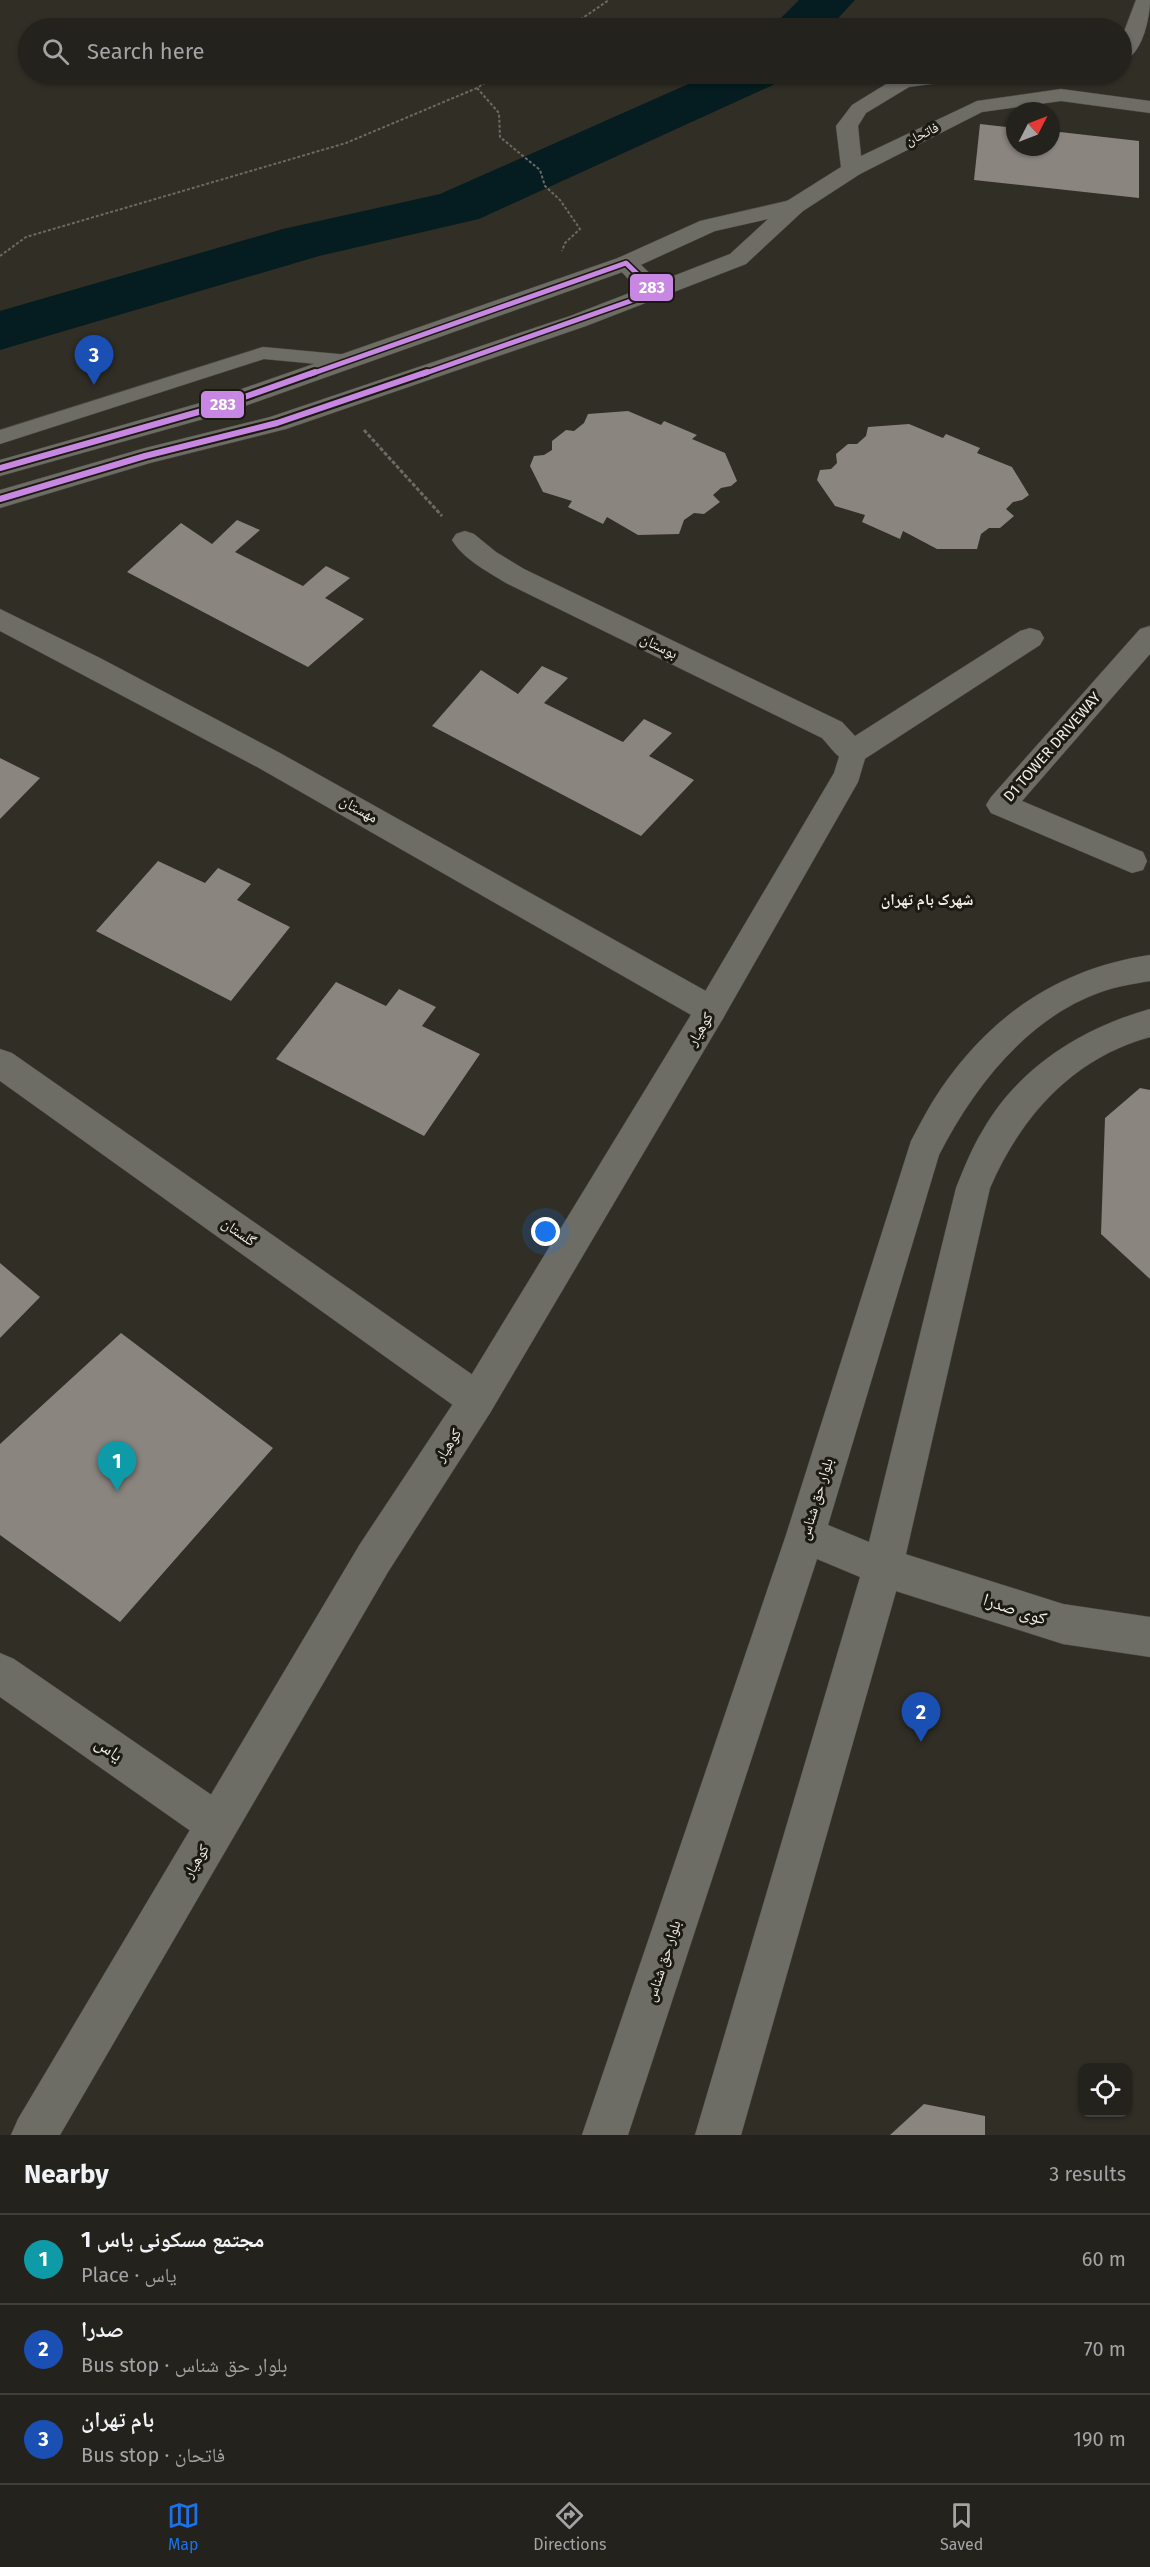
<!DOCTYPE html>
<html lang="en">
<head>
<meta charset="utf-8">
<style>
	:root { --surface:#24221c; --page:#2c2a25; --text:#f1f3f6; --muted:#a3a4a3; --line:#413f3b; --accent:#1a73e8 }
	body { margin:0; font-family:"Fira Sans","Noto Naskh Arabic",sans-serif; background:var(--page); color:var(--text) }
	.controls { position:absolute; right:18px; bottom:18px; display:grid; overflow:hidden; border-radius:12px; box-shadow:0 2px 4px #0004 }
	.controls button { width:54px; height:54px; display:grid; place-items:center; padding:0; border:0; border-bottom:2px solid var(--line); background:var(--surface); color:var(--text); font:30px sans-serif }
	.compass { position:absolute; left:1006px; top:102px; width:54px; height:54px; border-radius:50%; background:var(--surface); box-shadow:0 2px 4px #0004; rotate:48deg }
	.you { position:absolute; left:546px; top:1232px; width:21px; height:21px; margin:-15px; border:4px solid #fff; border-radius:50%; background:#1a73e8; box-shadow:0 0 0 9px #1a73e833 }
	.badge { display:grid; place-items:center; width:39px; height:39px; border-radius:50%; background:var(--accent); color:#fff; font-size:20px; font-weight:700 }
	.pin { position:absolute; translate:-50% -50px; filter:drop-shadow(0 2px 3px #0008) }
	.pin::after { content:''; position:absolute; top:32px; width:21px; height:18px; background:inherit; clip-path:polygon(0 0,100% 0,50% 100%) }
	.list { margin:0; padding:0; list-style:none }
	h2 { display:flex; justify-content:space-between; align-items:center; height:78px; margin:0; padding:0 24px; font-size:26px }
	h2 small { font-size:20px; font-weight:400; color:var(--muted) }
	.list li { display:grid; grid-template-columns:39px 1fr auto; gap:18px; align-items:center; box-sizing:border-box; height:90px; padding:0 24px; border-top:2px solid var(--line) }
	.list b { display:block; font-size:22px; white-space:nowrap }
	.list p { margin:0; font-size:20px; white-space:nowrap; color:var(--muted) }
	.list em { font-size:20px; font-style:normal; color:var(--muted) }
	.icon { flex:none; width:33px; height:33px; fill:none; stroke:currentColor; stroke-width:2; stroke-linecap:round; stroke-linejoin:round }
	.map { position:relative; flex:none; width:1150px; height:2135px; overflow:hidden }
	.search { position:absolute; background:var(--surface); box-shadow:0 2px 4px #0004; left:18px; right:18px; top:18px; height:66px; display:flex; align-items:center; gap:15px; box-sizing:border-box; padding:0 21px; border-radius:33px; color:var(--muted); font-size:22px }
	.sheet { height:348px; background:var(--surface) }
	nav { display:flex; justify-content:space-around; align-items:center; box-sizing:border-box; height:84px; border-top:2px solid var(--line); background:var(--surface); font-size:16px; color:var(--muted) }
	nav a { display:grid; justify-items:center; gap:3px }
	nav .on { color:var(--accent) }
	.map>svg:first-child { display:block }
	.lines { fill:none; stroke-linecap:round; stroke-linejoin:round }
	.river { fill:#051d20; fill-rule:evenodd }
	.building { fill:#8b8580 }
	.lane-casing { stroke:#4b4942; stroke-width:1 }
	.street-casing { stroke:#4b4942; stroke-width:1 }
	.secondary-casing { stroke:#4b4942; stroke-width:1 }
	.path-far1 { stroke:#6c6a63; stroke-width:2; stroke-dasharray:3 2; stroke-linecap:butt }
	.path { stroke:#6c6a63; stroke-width:3; stroke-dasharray:4 2; stroke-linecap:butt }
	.lane { fill:#6d6c65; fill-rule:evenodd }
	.street { fill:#6d6c65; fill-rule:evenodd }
	.secondary { fill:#6d6c65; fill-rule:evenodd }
	.bus-1-far1-casing { stroke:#1b1a12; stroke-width:8 }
	.bus-1-casing { stroke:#1b1a12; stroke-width:10 }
	.bus-1-far1 { stroke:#c787e3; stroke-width:5 }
	.bus-1 { stroke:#c787e3; stroke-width:6 }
	.labels { text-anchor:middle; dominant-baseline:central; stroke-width:6; stroke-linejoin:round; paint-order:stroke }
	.far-street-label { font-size:14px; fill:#f1efe4; stroke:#1b1a12 }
	.street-label { font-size:15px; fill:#f1efe4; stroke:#1b1a12 }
	.neighbourhood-label { font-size:16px; font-weight:bold; fill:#f1efe4; stroke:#1b1a12 }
	.near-street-label { font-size:18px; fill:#f1efe4; stroke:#1b1a12 }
	.line-badge { stroke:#1b1a12; stroke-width:2 }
	.badge-label { font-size:16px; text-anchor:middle; font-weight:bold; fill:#fff }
</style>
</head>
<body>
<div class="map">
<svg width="1150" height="2135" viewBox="0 0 1150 2135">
	<rect width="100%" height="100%" fill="#302e25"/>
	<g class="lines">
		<path class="river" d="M799,0H855L829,28H774L782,17Z
			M711,74H781L773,85L479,219L319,256L0,350V311L283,229L440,194Z"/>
	</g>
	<path class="building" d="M980,124L1015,128V147H1051V131L1139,141V198L974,180Z
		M628,411L661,425L664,421L697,435L692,439L725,453L737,481L731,486L721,488L713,495L720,502L704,514L694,513L684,520L679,534L638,535L607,517L603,524L568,507L572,501L543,492L530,466L534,456L544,455L552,450V441L566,430L574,431L584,423L588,414Z
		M909,424L943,438L946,434L980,448L977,453L1012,467L1029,495L1022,500L1013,502L1006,509L1014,516L1000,528H989L981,534L977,549H937L903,531L900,539L862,522L865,515L835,506L817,480L820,470L831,469L837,463L836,454L848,444H857L866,436L868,427Z
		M237,520L260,530L235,552L303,586L326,566L350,578L325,598L364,619L308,667L127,572L181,523L212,544Z
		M542,666L568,678L544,703L623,742L644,719L672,733L649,756L694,780L641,836L432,726L481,670L518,694Z
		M0,758L40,778L0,819Z
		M158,861L205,883L218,868L251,884L237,900L290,927L231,1001L96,931Z
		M336,982L386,1006L399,989L436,1007L422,1026L480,1054L424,1136L276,1059Z
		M1140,1088L1150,1090V1279L1101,1234L1105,1118Z
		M0,1263L40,1297L0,1338Z
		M121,1333L273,1448L120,1622L0,1535V1444Z
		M924,2104L985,2116V2135H890Z"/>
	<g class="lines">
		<g class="lane-casing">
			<path id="lane" d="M263,347L349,355L356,357L359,361L356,365L349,367L264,359L0,444V430Z"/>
		</g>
		<g class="street-casing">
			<path id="street" d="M1136,0H1150C1150,18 1142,56 1122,61V37Z
				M920,74H970L967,78L960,80L909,87L866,113L858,126L861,156L977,101L1061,89L1150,101V113L1061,101L982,112L860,174L803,211L795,213L787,211L784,206L787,201L841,167L836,126L852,105L896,78Z
				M626,256L634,258L664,287L668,292L664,297C644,302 631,281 618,268L615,263L618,258Z
				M465,531L474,534L496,552L524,569L842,722L855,736L1020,631L1030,628L1040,631L1044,638L1040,645L863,760C842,767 835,752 822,738L506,583C487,571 463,559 452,540L456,534Z
				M0,609L100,658L280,753L722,1000L727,1010L722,1020L711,1024L700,1020L259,768L0,631Z
				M1150,626V654L1022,801L1143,852L1147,861L1143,870L1132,873L991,813L986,805L991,797L1140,629Z
				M0,1049L12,1053L490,1387L496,1400L490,1413L477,1418L464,1413L0,1081Z
				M883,1547L1063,1604L1150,1617V1657L1063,1644L883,1587L869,1581L863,1567L869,1553Z
				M0,1653L14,1659L232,1809L238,1824L232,1839L217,1845L202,1839L0,1697Z"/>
		</g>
		<g class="secondary-casing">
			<path id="secondary" d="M795,199L803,201L806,206L803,211L746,264L586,326L286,429L150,463L0,508V490L145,448L270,417L570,316L730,254L768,219L715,231L634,268L225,413L0,476V460L207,401L618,258L700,221Z
				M853,741L863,744L867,752L858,782L722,1020L490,1413L388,1572L60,2135H11L18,2119L360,1544L464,1387L700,1000L834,773L843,744Z
				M1150,955V981C1133,984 1117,986 1101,992C1027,1018 973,1088 939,1155L828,1525L869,1542L956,1188C964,1168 972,1148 983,1130C1019,1067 1082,1028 1150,1009V1037C1073,1058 1021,1116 990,1188L903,1567L741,2135H695L860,1577L817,1559L628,2135H582L786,1535L911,1141C918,1128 925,1114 933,1101C984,1020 1055,969 1150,955Z"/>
		</g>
		<path class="path-far1" d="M568,28L609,0
			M477,88L499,113L500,137L540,170L545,186L560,200L580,229L565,243L562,251
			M0,256L26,237L346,143L477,88L499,74"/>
		<path class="path" d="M364,430L442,516"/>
		<use href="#lane" class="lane"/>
		<use href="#street" class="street"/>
		<use href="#secondary" class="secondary"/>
		<g class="bus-1-far1-casing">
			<path id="bus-1-far1" d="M311,374L626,263L656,292L423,374"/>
		</g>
		<g class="bus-1-casing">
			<path id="bus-1" d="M0,468L216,407L315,372
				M0,499L145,456L277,423L427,372"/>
		</g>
		<use href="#bus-1-far1" class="bus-1-far1"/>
		<use href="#bus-1" class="bus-1"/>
	</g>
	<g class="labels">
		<g class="far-street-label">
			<text transform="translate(922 134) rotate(-26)">فاتحان</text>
		</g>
		<g class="street-label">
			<text transform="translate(659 646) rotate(26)">بوستان</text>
			<text transform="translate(1052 747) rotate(-49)">D1 TOWER DRIVEWAY</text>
			<text transform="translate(359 809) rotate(29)">مهستان</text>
			<text transform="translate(700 1029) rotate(-59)">کوهیار</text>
			<text transform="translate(239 1232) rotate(35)">گلستان</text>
			<text transform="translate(448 1445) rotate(-57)">کوهیار</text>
			<text transform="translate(816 1499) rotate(-73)">بلوار حق شناس</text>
			<text transform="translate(196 1861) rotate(-59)">کوهیار</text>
			<text transform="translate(663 1961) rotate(-72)">بلوار حق شناس</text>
		</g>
		<g class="neighbourhood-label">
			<text x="927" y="899">شهرک بام تهران</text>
		</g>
		<g class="near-street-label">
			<text transform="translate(1015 1609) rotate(18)">کوی صدرا</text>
			<text transform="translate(109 1749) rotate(35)">یاس</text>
		</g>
	</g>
	<g class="line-badge">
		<rect x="629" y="273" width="45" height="29" rx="6" fill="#c787e3"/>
		<rect x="200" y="390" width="45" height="29" rx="6" fill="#c787e3"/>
	</g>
	<g class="badge-label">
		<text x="652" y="293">283</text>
		<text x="223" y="410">283</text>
	</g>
</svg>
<div class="controls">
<button><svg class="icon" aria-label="locate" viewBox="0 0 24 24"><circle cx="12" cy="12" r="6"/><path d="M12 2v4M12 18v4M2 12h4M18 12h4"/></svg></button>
</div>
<svg class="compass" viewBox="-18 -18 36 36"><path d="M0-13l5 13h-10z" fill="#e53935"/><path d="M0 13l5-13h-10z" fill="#a3a4a3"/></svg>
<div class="you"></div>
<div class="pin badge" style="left:117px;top:1491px;background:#0f9aa8">1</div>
<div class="pin badge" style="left:921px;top:1742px;background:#1a4fb4">2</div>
<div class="pin badge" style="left:94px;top:385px;background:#1a4fb4">3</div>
<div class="search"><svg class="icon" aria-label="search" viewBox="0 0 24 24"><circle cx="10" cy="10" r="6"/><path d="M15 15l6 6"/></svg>Search here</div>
</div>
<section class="sheet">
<h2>Nearby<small>3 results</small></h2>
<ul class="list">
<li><span class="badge" style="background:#0f9aa8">1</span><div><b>مجتمع مسکونی یاس 1</b><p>Place · یاس</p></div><em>60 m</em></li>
<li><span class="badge" style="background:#1a4fb4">2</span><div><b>صدرا</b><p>Bus stop · بلوار حق شناس</p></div><em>70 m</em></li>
<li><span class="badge" style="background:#1a4fb4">3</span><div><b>بام تهران</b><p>Bus stop · فاتحان</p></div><em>190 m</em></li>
</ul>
</section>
<nav>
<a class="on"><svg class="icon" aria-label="map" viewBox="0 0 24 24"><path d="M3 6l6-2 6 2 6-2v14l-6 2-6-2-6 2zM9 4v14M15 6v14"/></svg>Map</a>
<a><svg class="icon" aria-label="directions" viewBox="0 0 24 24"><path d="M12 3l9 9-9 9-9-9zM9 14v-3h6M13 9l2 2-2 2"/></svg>Directions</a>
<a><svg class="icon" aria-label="saved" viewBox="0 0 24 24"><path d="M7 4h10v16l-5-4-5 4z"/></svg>Saved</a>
</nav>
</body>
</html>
